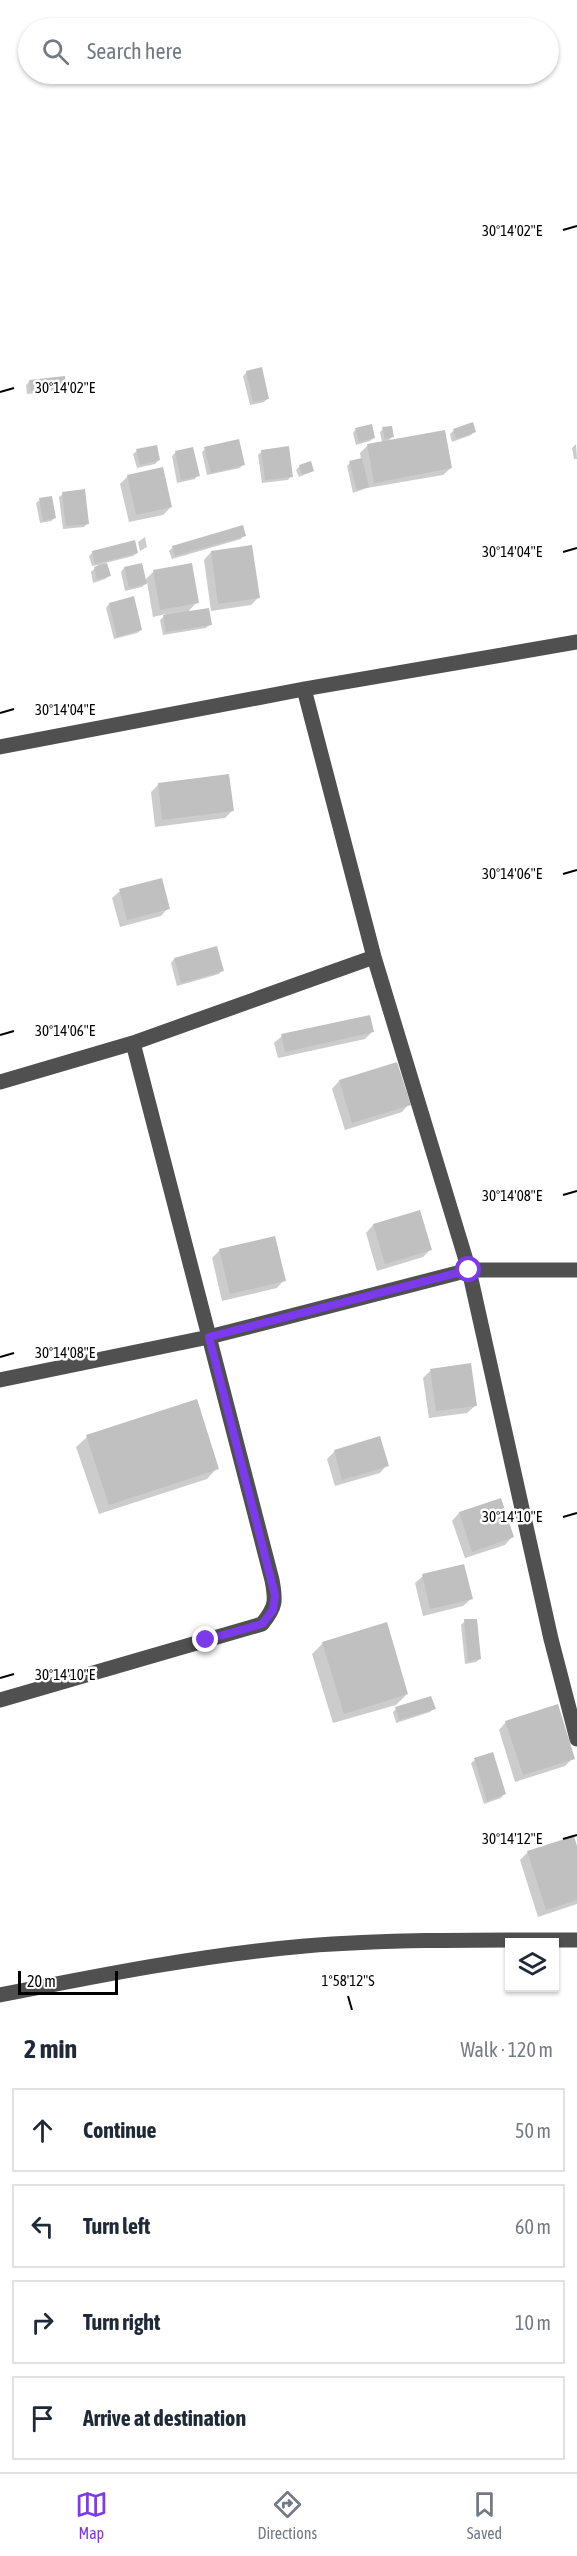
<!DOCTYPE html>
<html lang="en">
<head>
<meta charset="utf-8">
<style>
	:root { --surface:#fff; --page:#f2f2f3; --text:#1f2937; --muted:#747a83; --line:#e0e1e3; --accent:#7c3aed }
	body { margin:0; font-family:"Asap Condensed",sans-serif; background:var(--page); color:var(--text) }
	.controls { position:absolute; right:18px; bottom:18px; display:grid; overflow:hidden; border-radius:0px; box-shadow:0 2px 4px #0004 }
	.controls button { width:54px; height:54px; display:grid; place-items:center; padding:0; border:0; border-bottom:2px solid var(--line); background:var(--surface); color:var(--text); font:30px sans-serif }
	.scale { position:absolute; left:18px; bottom:15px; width:100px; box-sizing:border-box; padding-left:6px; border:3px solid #000; border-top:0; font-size:16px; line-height:21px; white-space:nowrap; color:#000; -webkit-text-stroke:4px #fff; paint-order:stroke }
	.stop { position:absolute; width:18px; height:18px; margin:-14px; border:4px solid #7c3aed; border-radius:50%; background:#fff }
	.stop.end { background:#7c3aed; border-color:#fff; box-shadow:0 2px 6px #0008 }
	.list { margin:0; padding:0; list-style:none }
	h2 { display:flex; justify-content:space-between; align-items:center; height:78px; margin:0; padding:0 24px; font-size:26px }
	h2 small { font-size:20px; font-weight:400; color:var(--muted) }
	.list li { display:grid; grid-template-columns:39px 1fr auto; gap:18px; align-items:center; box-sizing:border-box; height:84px; margin:0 12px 12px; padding:0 12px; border:2px solid var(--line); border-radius:0px }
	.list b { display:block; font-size:22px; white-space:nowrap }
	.list em { font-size:20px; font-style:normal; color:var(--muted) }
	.icon { flex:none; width:33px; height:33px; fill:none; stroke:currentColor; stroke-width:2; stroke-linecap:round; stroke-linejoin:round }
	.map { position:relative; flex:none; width:577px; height:2010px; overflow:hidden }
	.search { position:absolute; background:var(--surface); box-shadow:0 2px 4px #0004; left:18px; right:18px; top:18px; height:66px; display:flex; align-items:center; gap:15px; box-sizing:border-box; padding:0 21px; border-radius:33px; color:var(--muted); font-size:22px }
	.sheet { height:462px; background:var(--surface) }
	nav { display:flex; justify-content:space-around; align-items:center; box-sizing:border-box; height:84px; border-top:2px solid var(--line); background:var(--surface); font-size:16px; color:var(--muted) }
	nav a { display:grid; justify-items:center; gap:3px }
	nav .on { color:var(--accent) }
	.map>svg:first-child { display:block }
	.shadow { fill:#0003 }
	.building { fill:#c0c0c0 }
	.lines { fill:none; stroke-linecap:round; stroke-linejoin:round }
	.minor { stroke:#505050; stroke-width:15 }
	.route { stroke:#7c3aed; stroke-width:8 }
	.ticks { fill:none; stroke:#000; stroke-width:2 }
	.ticks-label { font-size:15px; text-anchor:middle; fill:#000; stroke:#fff; stroke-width:5; stroke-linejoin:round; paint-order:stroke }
</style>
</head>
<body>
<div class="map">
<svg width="577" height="2010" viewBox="0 0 577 2010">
	<rect width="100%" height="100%" fill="#fff"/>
	<path class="shadow" d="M247,372L268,398L264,402L250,405L243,376Z
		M30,381L65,386L61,390L27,394L26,385Z
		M472,424L475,431L471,435L452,442L450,434L453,431Z
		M356,429L373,438L370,441L356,445L353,433Z
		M383,429L392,437L387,442L451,468L443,475L367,488L353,493L347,466L350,463L361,460L360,453L368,445L382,443L380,432Z
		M576,444L577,459H574L572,448Z
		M192,449L198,475L195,479L177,483L172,456L175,453Z
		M205,449L243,464L240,468L207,475L202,452Z
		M137,451L159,460L155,464L137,468L133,454Z
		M262,451L291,476L288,480L262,483L258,455Z
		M300,466L313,471L299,477L296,470Z
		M128,476L171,507L163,515L129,522L120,484Z
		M63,494L88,523L84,527L63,529L59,497Z
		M40,500L55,518L51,521L40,523L36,503Z
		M244,535L241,539L172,559L169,551L173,547Z
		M145,537L147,547L140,551L138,542Z
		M93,552L137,553L133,556L105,563L109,576L105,579L93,583L91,572L98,565L92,566L89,556Z
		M211,552L258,598L251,605L211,611L204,560Z
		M124,568L145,580L154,571L197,602L187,613L210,624L206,628L163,635L160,620L166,614L153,617L147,582L142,587L125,591L121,572Z
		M109,604L141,630L137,633L114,639L106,608Z
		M158,785L232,811L225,818L155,827L151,792Z
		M120,891L168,908L161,916L120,927L112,898Z
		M174,959L222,970L219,974L177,986L171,963Z
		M372,1032L365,1039L278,1058L274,1043L282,1036Z
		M339,1081L409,1104L402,1112L345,1130L332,1089Z
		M419,1212L430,1250L423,1257L377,1271L366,1233L373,1225Z
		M220,1250L284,1280L277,1288L222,1301L212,1258Z
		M430,1371L475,1406L467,1413L429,1418L423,1378Z
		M87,1437L217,1468L207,1479L99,1514L76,1447Z
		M335,1451L387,1465L380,1473L335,1486L327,1459Z
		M500,1500L512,1537L505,1545L465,1558L452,1521L459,1513Z
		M423,1576L471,1599L463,1606L423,1616L415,1583Z
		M465,1621L480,1659L476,1662L465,1664L461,1625Z
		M323,1643L407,1694L396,1705L333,1723L312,1654Z
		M434,1708L430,1712L396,1723L393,1712L396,1709Z
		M506,1722L573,1758L565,1766L515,1782L499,1730Z
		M475,1760L504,1794L501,1798L484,1804L471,1763Z
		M577,1851V1904L538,1917L520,1860L528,1852Z"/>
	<path class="building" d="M262,367L269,399L253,402L246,371Z
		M65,376L66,387L31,391L29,380Z
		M473,422L476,432L456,439L453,429Z
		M372,424L375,438L359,442L355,428Z
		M392,426L394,437L385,439L382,427Z
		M445,430L452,468L374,483L367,444Z
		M239,439L245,465L211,473L204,447Z
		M157,445L160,460L140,465L136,449Z
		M289,446L293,477L265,480L261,450Z
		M193,447L200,476L181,480L175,451Z
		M362,458L369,487L357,490L349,461Z
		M311,461L314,471L302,475L299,465Z
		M163,467L172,507L136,515L127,475Z
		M85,489L89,524L66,526L62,492Z
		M52,496L56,518L43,521L39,498Z
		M243,525L246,536L175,556L172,546Z
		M135,540L138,553L95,564L92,551Z
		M252,545L260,598L218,604L211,551Z
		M107,563L111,576L97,580L94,567Z
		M142,563L147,584L129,588L124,567Z
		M192,563L199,603L160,610L153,570Z
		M134,596L142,630L117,637L109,603Z
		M209,608L212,625L166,632L163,615Z
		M229,774L234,811L162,820L158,783Z
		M162,878L170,909L127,920L119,889Z
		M217,946L224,971L181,983L174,958Z
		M370,1015L374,1032L285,1052L281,1034Z
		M397,1062L411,1105L352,1123L339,1080Z
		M420,1210L432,1250L385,1264L373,1224Z
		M275,1236L286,1281L230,1294L219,1249Z
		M471,1363L477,1406L436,1411L430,1369Z
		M197,1399L219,1469L109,1505L86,1435Z
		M380,1436L389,1466L342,1480L334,1450Z
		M501,1498L514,1537L472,1552L459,1512Z
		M464,1564L473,1599L430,1609L422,1574Z
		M464,1619H477L481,1659L468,1661Z
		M387,1622L408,1694L344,1714L322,1642Z
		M431,1696L436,1709L399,1720L395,1707Z
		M558,1704L575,1759L523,1775L505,1721Z
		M493,1752L506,1794L487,1801L474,1758Z
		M574,1836L577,1846V1900L546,1910L527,1851Z"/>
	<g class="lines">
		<path class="minor" d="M304,689L374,957L469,1270L551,1639L577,1739
			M0,747L304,689L577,642
			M0,1082L133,1043L374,957
			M0,1380L209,1337L469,1270H577
			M0,1700L262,1624C276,1607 276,1601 272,1580L133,1043
			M0,1995C101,1975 202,1955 305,1946C395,1939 487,1940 577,1940"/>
	</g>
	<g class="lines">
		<path class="route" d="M206,1640L262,1624L273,1610L275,1595L209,1337L469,1270"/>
	</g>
	<path class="ticks" d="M563,230L577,226M0,392L14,388M563,552L577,548M0,713L14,709M563,874L577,870M0,1035L14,1031M563,1195L577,1191M0,1357L14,1353M563,1517L577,1513M0,1678L14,1674M563,1839L577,1835M348,1996L352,2010"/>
	<g class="ticks-label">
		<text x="512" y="236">30°14'02"E</text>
		<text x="65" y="393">30°14'02"E</text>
		<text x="512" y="557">30°14'04"E</text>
		<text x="65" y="715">30°14'04"E</text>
		<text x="512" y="879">30°14'06"E</text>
		<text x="65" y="1036">30°14'06"E</text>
		<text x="512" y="1201">30°14'08"E</text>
		<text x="65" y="1358">30°14'08"E</text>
		<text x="512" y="1522">30°14'10"E</text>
		<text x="65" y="1680">30°14'10"E</text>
		<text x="512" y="1844">30°14'12"E</text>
		<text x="348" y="1986">1°58'12"S</text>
	</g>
</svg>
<div class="controls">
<button><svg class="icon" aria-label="layers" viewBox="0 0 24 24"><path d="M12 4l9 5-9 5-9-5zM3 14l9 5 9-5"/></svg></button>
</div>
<div class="scale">20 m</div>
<div class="stop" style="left:469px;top:1270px"></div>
<div class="stop end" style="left:206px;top:1640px"></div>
<div class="search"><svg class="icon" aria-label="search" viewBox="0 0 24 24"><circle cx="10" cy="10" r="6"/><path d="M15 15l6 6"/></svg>Search here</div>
</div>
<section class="sheet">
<h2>2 min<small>Walk · 120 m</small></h2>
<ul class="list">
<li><svg class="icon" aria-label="ahead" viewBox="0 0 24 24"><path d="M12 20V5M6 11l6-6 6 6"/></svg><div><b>Continue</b></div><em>50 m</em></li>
<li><svg class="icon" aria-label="left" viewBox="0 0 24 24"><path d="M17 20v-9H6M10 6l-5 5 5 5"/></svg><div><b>Turn left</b></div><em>60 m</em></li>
<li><svg class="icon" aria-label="right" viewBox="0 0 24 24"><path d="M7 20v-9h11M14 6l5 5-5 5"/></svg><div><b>Turn right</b></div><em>10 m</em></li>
<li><svg class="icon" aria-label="arrive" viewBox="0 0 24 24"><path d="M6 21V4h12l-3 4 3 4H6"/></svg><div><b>Arrive at destination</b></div></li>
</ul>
</section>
<nav>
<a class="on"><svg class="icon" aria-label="map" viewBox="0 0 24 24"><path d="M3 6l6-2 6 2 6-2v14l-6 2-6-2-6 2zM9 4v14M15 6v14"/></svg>Map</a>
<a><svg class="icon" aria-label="directions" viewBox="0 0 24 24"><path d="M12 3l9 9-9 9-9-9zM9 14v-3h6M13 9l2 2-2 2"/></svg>Directions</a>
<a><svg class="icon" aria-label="saved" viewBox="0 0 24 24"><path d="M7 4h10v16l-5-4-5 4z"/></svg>Saved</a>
</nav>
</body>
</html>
